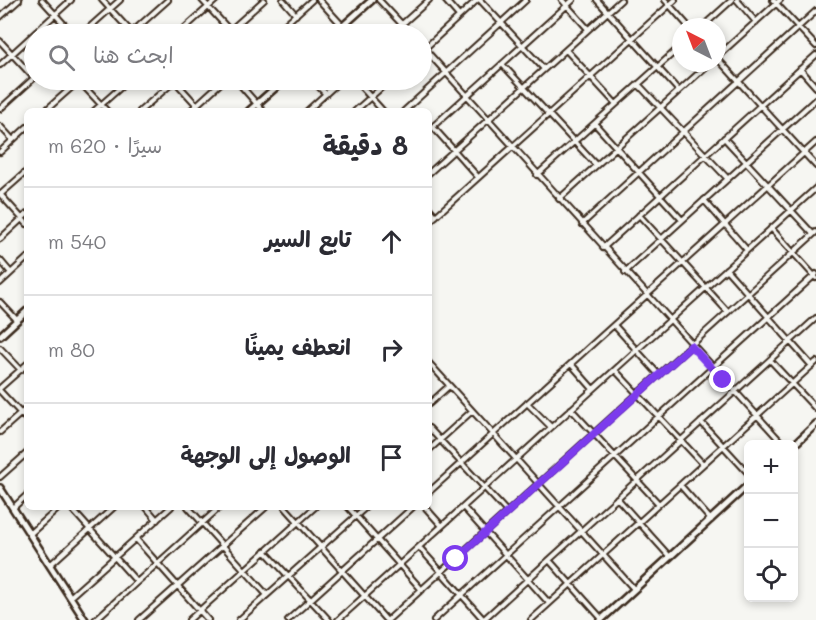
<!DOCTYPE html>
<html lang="ar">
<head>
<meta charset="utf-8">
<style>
	:root { --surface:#fff; --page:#f7f7f7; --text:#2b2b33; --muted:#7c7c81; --line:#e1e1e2 }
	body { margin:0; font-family:Mali,"Playpen Sans Arabic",sans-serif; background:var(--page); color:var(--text); direction:rtl }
	.controls { position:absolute; right:18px; bottom:18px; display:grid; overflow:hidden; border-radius:9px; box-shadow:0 3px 9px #0003 }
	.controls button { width:54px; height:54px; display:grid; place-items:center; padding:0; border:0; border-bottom:2px solid var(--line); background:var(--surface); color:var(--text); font:30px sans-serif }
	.compass { position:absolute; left:672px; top:18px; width:54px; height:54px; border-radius:50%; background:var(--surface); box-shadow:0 3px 9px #0003; rotate:318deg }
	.stop { position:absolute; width:18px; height:18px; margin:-14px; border:4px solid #7c3aed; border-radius:50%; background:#fff }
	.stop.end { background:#7c3aed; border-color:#fff; box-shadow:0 2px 6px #0008 }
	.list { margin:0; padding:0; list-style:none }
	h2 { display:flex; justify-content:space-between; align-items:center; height:78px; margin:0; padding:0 24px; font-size:26px }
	h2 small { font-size:20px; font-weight:400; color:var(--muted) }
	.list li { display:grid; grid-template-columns:39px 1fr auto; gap:18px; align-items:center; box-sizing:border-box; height:108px; padding:0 24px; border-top:2px solid var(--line) }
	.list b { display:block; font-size:22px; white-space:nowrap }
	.list em { font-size:20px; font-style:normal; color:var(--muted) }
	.icon { flex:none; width:33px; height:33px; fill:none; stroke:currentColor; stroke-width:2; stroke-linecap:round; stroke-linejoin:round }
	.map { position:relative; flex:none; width:816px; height:620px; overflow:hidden; direction:ltr }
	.search { position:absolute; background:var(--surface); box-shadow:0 3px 9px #0003; left:24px; top:24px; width:408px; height:66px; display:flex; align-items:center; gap:15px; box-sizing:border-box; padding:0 21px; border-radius:33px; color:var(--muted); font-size:22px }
	.panel { position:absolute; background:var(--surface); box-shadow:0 3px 9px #0003; left:24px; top:108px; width:408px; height:402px; border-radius:9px; direction:rtl }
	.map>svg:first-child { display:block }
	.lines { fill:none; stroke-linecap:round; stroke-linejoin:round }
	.street-casing { stroke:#3b2a1e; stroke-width:8 }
	.secondary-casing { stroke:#3b2a1e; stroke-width:10 }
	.street { stroke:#f6f6f2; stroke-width:4 }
	.secondary { stroke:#f6f6f2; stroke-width:5 }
	.route { stroke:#7c3aed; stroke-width:8 }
</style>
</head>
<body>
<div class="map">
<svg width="816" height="620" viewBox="0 0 816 620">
	<rect width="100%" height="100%" fill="#f6f6f2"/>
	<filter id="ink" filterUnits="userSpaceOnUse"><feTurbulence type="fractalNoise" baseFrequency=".0167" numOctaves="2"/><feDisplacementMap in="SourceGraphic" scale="12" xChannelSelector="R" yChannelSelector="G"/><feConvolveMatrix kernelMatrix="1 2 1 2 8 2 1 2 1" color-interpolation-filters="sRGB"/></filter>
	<g filter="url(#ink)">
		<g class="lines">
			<g class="street-casing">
				<path id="street" d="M42,0L73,34
					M102,0L133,34
					M202,0L233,34
					M283,0L296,15
					M319,0L350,34
					M379,0L411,34
					M445,0L459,16
					M480,0L544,69
					M562,0L588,29
					M597,0L679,91
					M665,0L689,27
					M737,0L756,22
					M773,0L816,46
					M0,17L19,0
					M702,27L732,0
					M82,34L120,0
					M130,34L168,0
					M178,34L216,0
					M226,34L264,0
					M274,34L312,0
					M391,34L429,0
					M0,41L34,78
					M422,46L783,444
					M566,50L616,104
					M422,51L477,0
					M717,57L780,0
					M717,58L816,166
					M502,64L596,165
					M0,65L71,0
					M800,69L816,87
					M174,80L202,111
					M236,80L263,111
					M312,80L326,94
					M355,80L383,111
					M79,81L107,111
					M638,84L728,179
					M0,109L34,78
					M45,111L80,80
					M94,111L129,80
					M140,111L176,80
					M190,111L224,80
					M307,111L341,80
					M355,111L390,80
					M404,111L526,0
					M595,124L682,220
					M0,126L13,140
					M433,127L478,177
					M429,130L573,0
					M724,138L813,234
					M0,152L27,127
					M429,173L621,0
					M537,175L681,46
					M0,194L27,224
					M1,194L27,171
					M559,199L710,63
					M704,200L747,250
					M429,208L436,216
					M639,215L728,312
					M429,222L675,0
					M582,224L816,11
					M771,228L816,278
					M0,239L27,214
					M603,248L816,55
					M0,260L11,273
					M726,269L812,366
					M625,272L816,99
					M0,283L27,258
					M0,302L17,320
					M614,325L659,375
					M0,348L21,370
					M770,360L816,409
					M429,363L634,589
					M571,364L593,389
					M615,370L703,464
					M0,388L27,364
					M0,391L27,420
					M527,403L551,427
					M429,404L449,386
					M571,409L659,504
					M701,422L748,473
					M429,428L507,512
					M0,432L27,408
					M429,450L472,411
					M0,477L27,453
					M680,485L711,520
					M429,492L816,142
					M617,498L670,557
					M70,507L137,582
					M146,507L157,520
					M188,507L267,595
					M285,507L386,620
					M348,507L422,590
					M425,507L442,526
					M463,507L549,603
					M13,508L27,495
					M30,534L60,507
					M136,539L208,620
					M419,547L484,620
					M265,551L329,620
					M549,560L602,619
					M50,565L114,507
					M70,597L171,507
					M95,620L220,507
					M139,620L266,507
					M189,620L315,507
					M239,620L366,507
					M288,620L413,507
					M338,620L816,188
					M388,620L816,232
					M434,620L816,274
					M483,620L816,318
					M531,620L816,362"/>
			</g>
			<g class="secondary-casing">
				<path id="secondary" d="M334,34L372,0
					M249,111L284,80
					M0,336L27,311
					M794,445L816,424
					M0,488L85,620
					M601,620L748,485"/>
			</g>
			<use href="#street" class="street"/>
			<use href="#secondary" class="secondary"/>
		</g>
	</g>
	<g class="lines" filter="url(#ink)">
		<path class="route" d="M456,559L691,346L723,380"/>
	</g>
</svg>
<div class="controls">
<button>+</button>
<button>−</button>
<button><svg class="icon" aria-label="locate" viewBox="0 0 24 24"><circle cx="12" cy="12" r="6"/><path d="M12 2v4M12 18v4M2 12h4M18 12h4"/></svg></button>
</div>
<svg class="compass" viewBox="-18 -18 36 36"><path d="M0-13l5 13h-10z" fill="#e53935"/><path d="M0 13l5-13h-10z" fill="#7c7c81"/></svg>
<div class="stop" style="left:456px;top:559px"></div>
<div class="stop end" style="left:723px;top:380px"></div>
<div class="search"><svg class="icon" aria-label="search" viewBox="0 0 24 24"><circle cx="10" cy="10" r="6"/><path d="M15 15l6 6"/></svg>ابحث هنا</div>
<section class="panel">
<h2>8 دقيقة<small>سيرًا · 620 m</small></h2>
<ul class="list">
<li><svg class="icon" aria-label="ahead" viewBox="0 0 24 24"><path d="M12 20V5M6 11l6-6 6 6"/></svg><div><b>تابع السير</b></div><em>540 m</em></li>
<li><svg class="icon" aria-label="right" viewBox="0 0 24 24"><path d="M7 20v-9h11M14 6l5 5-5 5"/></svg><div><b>انعطف يمينًا</b></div><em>80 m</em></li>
<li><svg class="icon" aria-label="arrive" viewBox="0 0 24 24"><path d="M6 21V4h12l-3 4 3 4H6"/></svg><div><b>الوصول إلى الوجهة</b></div></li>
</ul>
</section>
</div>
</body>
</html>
